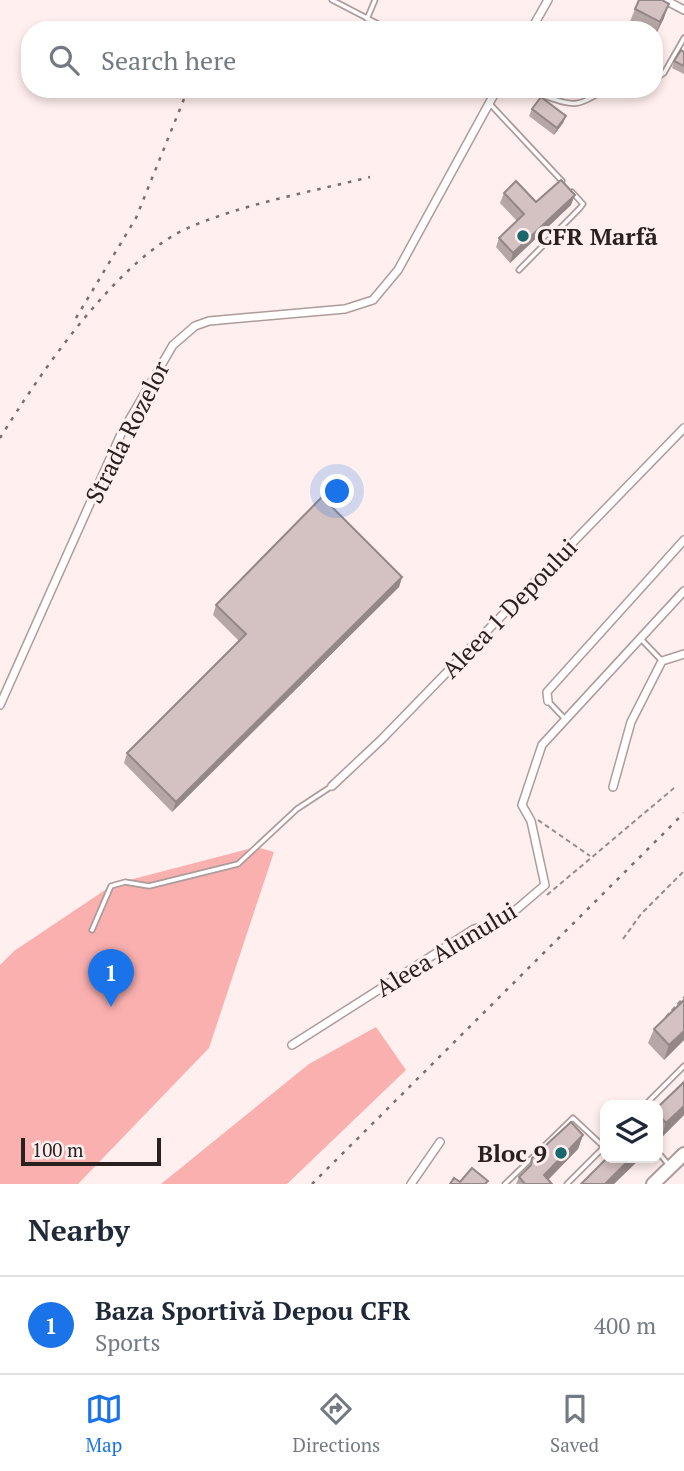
<!DOCTYPE html>
<html lang="en">
<head>
<meta charset="utf-8">
<style>
	:root { --surface:#fff; --page:#f6f6f7; --text:#1f2937; --muted:#747a83; --line:#e0e1e3; --accent:#1a73e8 }
	body { margin:0; font-family:"PT Serif",serif; background:var(--page); color:var(--text) }
	.controls { position:absolute; right:21px; bottom:21px; display:grid; overflow:hidden; border-radius:14px; box-shadow:0 4px 10px #0003 }
	.controls button { width:63px; height:63px; display:grid; place-items:center; padding:0; border:0; border-bottom:2px solid var(--line); background:var(--surface); color:var(--text); font:35px sans-serif }
	.scale { position:absolute; left:21px; bottom:18px; width:140px; box-sizing:border-box; padding-left:7px; border:4px solid #282120; border-top:0; font-size:19px; line-height:24px; white-space:nowrap; color:#282120; -webkit-text-stroke:5px #ffefee; paint-order:stroke }
	.you { position:absolute; left:338px; top:492px; width:24px; height:24px; margin:-18px; border:5px solid #fff; border-radius:50%; background:#1a73e8; box-shadow:0 0 0 10px #1a73e833 }
	.badge { display:grid; place-items:center; width:46px; height:46px; border-radius:50%; background:var(--accent); color:#fff; font-size:23px; font-weight:700 }
	.pin { position:absolute; translate:-50% -58px; filter:drop-shadow(0 2px 4px #0008) }
	.pin::after { content:''; position:absolute; top:37px; width:24px; height:21px; background:inherit; clip-path:polygon(0 0,100% 0,50% 100%) }
	.list { margin:0; padding:0; list-style:none }
	h2 { display:flex; justify-content:space-between; align-items:center; height:91px; margin:0; padding:0 28px; font-size:30px }
	h2 small { font-size:23px; font-weight:400; color:var(--muted) }
	.list li { display:grid; grid-template-columns:46px 1fr auto; gap:21px; align-items:center; box-sizing:border-box; height:98px; padding:0 28px; border-top:2px solid var(--line) }
	.list b { display:block; font-size:26px; white-space:nowrap }
	.list p { margin:0; font-size:23px; white-space:nowrap; color:var(--muted) }
	.list em { font-size:23px; font-style:normal; color:var(--muted) }
	.icon { flex:none; width:38px; height:38px; fill:none; stroke:currentColor; stroke-width:2; stroke-linecap:round; stroke-linejoin:round }
	.map { position:relative; flex:none; width:684px; height:1184px; overflow:hidden }
	.search { position:absolute; background:var(--surface); box-shadow:0 4px 10px #0003; left:21px; right:21px; top:21px; height:77px; display:flex; align-items:center; gap:18px; box-sizing:border-box; padding:0 24px; border-radius:28px; color:var(--muted); font-size:26px }
	.sheet { height:189px; background:var(--surface) }
	nav { display:flex; justify-content:space-around; align-items:center; box-sizing:border-box; height:98px; border-top:2px solid var(--line); background:var(--surface); font-size:19px; color:var(--muted) }
	nav a { display:grid; justify-items:center; gap:4px }
	nav .on { color:var(--accent) }
	.map>svg:first-child { display:block }
	.green { fill:#fab0af }
	.lines { fill:none; stroke-linecap:round; stroke-linejoin:round }
	.lane-casing { stroke:#ae9b9b; stroke-width:7 }
	.street-casing { stroke:#ae9b9b; stroke-width:10 }
	.primary-casing { stroke:#ae9b9b; stroke-width:16 }
	.path { stroke:#998d8c; stroke-width:2; stroke-dasharray:5 3.5; stroke-linecap:butt }
	.lane { stroke:#fff; stroke-width:3.5 }
	.street { stroke:#fff; stroke-width:7 }
	.primary { stroke:#fff; stroke-width:12 }
	.rail { stroke:#786e6d; stroke-width:2.5; stroke-dasharray:3.5 7; stroke-linecap:butt }
	.wall { fill:#b6a6a6 }
	.shaded-wall { fill:#948787 }
	.building { fill:#d4c1c1; stroke:#948787; stroke-width:2 }
	.poi-dot { fill:#1a686c; stroke:#ffefee; stroke-width:2.5 }
	.labels { text-anchor:middle; dominant-baseline:central; stroke-width:6; stroke-linejoin:round; paint-order:stroke }
	.poi-label { font-size:24px; font-weight:bold; fill:#282120; stroke:#ffefee; text-anchor:start }
	.street-label { font-size:24px; fill:#282120; stroke:#ffefee }
</style>
</head>
<body>
<div class="map">
<svg width="684" height="1184" viewBox="0 0 684 1184">
	<rect width="100%" height="100%" fill="#ffefee"/>
	<path class="green" d="M256,847L274,852L209,1048L78,1184H0V965L14,951L114,884Z
		M376,1027L406,1070L287,1184H161L309,1064Z"/>
	<g class="lines">
		<g class="lane-casing">
			<path id="lane" d="M332,0L390,30
				M367,19L375,0
				M654,80L664,73L684,38
				M544,96C574,106 578,108 605,89
				M491,105L562,181
				M519,270L580,208L583,204L572,192
				M641,639L662,661
				M548,701L565,719
				M92,930L111,886L125,882L149,886L238,864L297,809L332,786
				M645,1105L684,1066
				M658,1152L668,1164
				M505,1184L573,1118L604,1147
				M567,1184L604,1147"/>
		</g>
		<g class="street-casing">
			<path id="street" d="M665,0L684,10
				M531,30L548,0
				M548,701L547,692L684,540
				M0,705L121,434L173,345L195,326L209,321L345,309L373,300L398,270L497,89
				M332,786L382,739L684,428
				M613,787L631,722L662,661L684,654
				M292,1045L474,929L504,920L545,885L531,821L522,805L542,745L684,591
				M411,1184L440,1142"/>
		</g>
		<g class="primary-casing">
			<path id="primary" d="M653,1184L684,1154"/>
		</g>
		<path class="path" d="M538,820L590,856
			M547,895L674,788
			M623,939L641,914L684,871
			M666,1017L684,997"/>
		<use href="#lane" class="lane"/>
		<use href="#street" class="street"/>
		<use href="#primary" class="primary"/>
		<path class="rail" d="M76,318L136,218L188,89
			M0,438C41,372 118,258 190,227C247,203 310,192 370,177
			M312,1184L684,813"/>
	</g>
	<path class="wall" d="M635,9L664,18L655,36L654,30H642L629,24Z
		M684,52V74L672,68L674,61Z
		M532,109L566,116L563,123L554,135L529,116Z
		M504,193L536,202L571,205L510,263L496,247L499,238L517,221L500,203Z
		M402,577L399,587L172,812L124,763L127,753L239,641L213,615L216,605Z
		M684,1000V1040L664,1060L648,1043L654,1029Z
		M684,1082V1115L661,1138L658,1134V1107Z
		M583,1135L578,1149L548,1180L552,1184H516L519,1177L528,1167L532,1158Z"/>
	<path class="shaded-wall" d="M669,4L664,18L655,36L660,22Z
		M566,116L563,123L554,135L557,128Z
		M575,195L571,205L510,263L513,253Z
		M402,577L399,587L172,812L176,802Z
		M684,1031V1040L664,1060L669,1045Z
		M684,1106V1115L661,1138L666,1123Z
		M583,1135L578,1149L544,1184V1175Z
		M631,1158H641L614,1184H605Z"/>
	<path class="building" d="M639,0H662L669,4L660,22L635,9Z
		M681,50L684,52V66L674,61Z
		M541,97L566,116L557,128L532,109Z
		M561,180L575,195L513,253L499,238L524,214L504,193L516,181L536,202Z
		M322,497L402,577L176,802L127,753L246,634L216,605Z
		M684,1000V1031L669,1045L654,1029Z
		M684,1082V1106L666,1123L658,1114V1107Z
		M571,1122L583,1135L544,1175L552,1184H525L519,1177L531,1165L532,1158Z
		M607,1158H631L605,1184H581Z
		M472,1168L488,1181L485,1184H450L454,1178L460,1182Z"/>
	<g class="poi-dot">
		<circle cx="523" cy="236" r="7"/>
		<circle cx="561" cy="1153" r="7"/>
	</g>
	<g class="labels">
		<g class="poi-label">
			<text x="537" y="236">CFR Marfă</text>
			<text x="547" y="1153" text-anchor="end">Bloc 9</text>
		</g>
		<g class="street-label">
			<text transform="translate(127 432) rotate(-63)">Strada Rozelor</text>
			<text transform="translate(509 608) rotate(-46)">Aleea 1 Depoului</text>
			<text transform="translate(446 949) rotate(-31)">Aleea Alunului</text>
		</g>
	</g>
</svg>
<div class="controls">
<button><svg class="icon" aria-label="layers" viewBox="0 0 24 24"><path d="M12 4l9 5-9 5-9-5zM3 14l9 5 9-5"/></svg></button>
</div>
<div class="scale">100 m</div>
<div class="you"></div>
<div class="pin badge" style="left:111px;top:1007px">1</div>
<div class="search"><svg class="icon" aria-label="search" viewBox="0 0 24 24"><circle cx="10" cy="10" r="6"/><path d="M15 15l6 6"/></svg>Search here</div>
</div>
<section class="sheet">
<h2>Nearby<small></small></h2>
<ul class="list">
<li><span class="badge">1</span><div><b>Baza Sportivă Depou CFR</b><p>Sports</p></div><em>400 m</em></li>
</ul>
</section>
<nav>
<a class="on"><svg class="icon" aria-label="map" viewBox="0 0 24 24"><path d="M3 6l6-2 6 2 6-2v14l-6 2-6-2-6 2zM9 4v14M15 6v14"/></svg>Map</a>
<a><svg class="icon" aria-label="directions" viewBox="0 0 24 24"><path d="M12 3l9 9-9 9-9-9zM9 14v-3h6M13 9l2 2-2 2"/></svg>Directions</a>
<a><svg class="icon" aria-label="saved" viewBox="0 0 24 24"><path d="M7 4h10v16l-5-4-5 4z"/></svg>Saved</a>
</nav>
</body>
</html>
